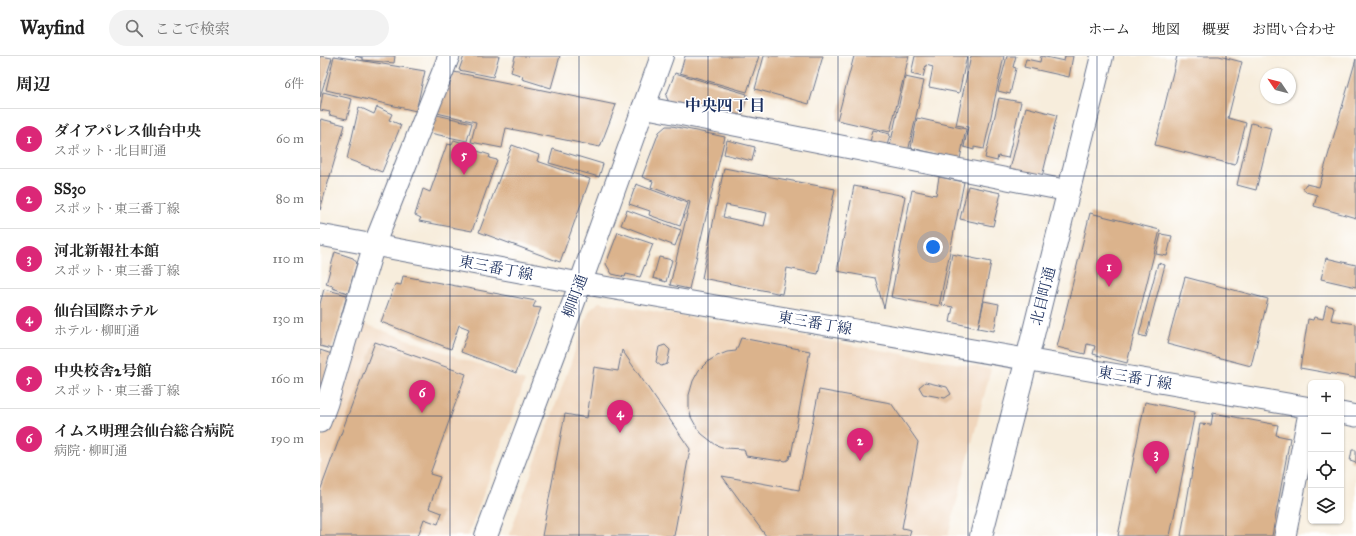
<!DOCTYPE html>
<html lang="ja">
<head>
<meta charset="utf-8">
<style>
	:root { --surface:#fff; --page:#f2f2f2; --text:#222; --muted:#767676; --line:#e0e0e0; --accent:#db2777 }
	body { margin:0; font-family:"IM FELL Great Primer","Noto Serif JP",serif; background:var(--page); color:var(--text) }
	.controls { position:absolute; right:12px; bottom:12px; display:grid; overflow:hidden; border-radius:6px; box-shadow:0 1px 3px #0004 }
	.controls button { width:36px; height:36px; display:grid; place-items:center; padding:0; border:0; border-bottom:1px solid var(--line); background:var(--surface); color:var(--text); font:20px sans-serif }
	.compass { position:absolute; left:940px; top:12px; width:36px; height:36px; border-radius:50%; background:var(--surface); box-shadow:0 1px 3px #0004; rotate:305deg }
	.you { position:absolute; left:613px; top:191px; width:14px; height:14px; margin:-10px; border:3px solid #fff; border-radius:50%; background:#1a73e8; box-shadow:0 0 0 6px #1a73e833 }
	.badge { display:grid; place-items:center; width:26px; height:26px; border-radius:50%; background:var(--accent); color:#fff; font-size:13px; font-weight:700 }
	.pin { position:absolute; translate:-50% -33px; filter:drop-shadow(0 1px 2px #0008) }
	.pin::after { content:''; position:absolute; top:21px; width:14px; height:12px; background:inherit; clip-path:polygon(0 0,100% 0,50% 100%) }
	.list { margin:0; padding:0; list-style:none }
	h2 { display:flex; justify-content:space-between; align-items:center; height:52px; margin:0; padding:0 16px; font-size:17px }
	h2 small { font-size:13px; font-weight:400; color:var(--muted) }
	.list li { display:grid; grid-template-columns:26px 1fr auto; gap:12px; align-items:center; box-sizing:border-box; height:60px; padding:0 16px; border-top:1px solid var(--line) }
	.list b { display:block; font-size:15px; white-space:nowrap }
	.list p { margin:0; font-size:13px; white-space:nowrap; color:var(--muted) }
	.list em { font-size:13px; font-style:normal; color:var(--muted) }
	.icon { flex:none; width:22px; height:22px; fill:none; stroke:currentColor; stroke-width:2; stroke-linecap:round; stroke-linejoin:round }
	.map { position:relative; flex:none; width:1036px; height:480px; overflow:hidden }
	header { display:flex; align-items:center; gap:24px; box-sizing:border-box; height:56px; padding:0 20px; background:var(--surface); border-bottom:1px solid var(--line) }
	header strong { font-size:19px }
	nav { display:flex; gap:22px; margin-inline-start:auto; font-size:14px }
	.search { width:280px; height:36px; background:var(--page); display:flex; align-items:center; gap:10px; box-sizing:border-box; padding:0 14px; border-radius:22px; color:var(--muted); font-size:15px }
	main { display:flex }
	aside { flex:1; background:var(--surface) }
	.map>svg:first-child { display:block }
	.built { fill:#f0d6bc }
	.building { fill:#dbb38c; fill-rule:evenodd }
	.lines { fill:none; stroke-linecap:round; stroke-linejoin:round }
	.minor-casing { stroke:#68728a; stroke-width:23 }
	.tertiary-casing { stroke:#68728a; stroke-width:24 }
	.minor { stroke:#fff; stroke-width:21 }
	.tertiary { stroke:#fff; stroke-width:22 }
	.grid { fill:none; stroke:#1b2f5e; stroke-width:1; stroke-opacity:0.55 }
	.labels { text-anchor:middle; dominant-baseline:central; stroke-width:3; stroke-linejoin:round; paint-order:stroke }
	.street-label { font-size:15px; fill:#1b2f5e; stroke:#fff }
	.neighbourhood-label { font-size:16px; font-weight:bold; fill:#1b2f5e; stroke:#fff }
</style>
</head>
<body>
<header>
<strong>Wayfind</strong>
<div class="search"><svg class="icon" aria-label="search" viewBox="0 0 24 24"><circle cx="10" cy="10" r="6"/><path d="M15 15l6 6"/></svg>ここで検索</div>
<nav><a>ホーム</a><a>地図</a><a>概要</a><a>お問い合わせ</a></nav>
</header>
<main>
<aside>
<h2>周辺<small>6件</small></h2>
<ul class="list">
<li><span class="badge">1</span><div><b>ダイアパレス仙台中央</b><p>スポット · 北目町通</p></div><em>60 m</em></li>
<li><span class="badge">2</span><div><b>SS30</b><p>スポット · 東三番丁線</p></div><em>80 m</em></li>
<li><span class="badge">3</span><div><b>河北新報社本館</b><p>スポット · 東三番丁線</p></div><em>110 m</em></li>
<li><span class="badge">4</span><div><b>仙台国際ホテル</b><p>ホテル · 柳町通</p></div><em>130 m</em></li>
<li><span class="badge">5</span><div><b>中央校舎2号館</b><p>スポット · 東三番丁線</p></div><em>160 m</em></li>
<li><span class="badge">6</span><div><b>イムス明理会仙台総合病院</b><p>病院 · 柳町通</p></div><em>190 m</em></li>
</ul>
</aside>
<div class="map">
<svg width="1036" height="480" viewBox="0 0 1036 480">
	<rect width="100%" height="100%" fill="#fff"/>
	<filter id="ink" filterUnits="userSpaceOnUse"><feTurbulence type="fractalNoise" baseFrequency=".025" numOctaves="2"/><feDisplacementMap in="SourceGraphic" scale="8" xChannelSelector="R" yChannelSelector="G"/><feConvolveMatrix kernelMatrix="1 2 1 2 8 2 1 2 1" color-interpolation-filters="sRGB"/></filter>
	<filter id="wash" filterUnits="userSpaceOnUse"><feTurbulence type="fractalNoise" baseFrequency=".012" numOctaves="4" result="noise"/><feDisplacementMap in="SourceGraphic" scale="16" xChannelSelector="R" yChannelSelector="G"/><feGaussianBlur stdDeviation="0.9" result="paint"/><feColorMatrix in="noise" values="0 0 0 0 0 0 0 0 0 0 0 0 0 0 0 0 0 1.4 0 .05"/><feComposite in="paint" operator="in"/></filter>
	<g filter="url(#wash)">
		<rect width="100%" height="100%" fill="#f7eddc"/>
		<path class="built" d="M279,246L671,313L628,480H189L269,255Z
			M42,267L205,325L148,480H0V389Z"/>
		<g id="blocks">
			<path class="building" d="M0,0L12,2L0,41Z
				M14,0L105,15L96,55L6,34Z
				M35,0H75L74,7L43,4V2Z
				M144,0H179L173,21L139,14Z
				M195,0H240L231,32L202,23L203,20L191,16Z
				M365,0H439L427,36L360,17Z
				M444,0H503L489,48L435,33Z
				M534,0H589L570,76L517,64Z
				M595,0H647L639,37L609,31L613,11L606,9L603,21L591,18Z
				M651,0H684L664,93L654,91V94L644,91L648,71L636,69Z
				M687,0H696L693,11L696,12L690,38L678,35Z
				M721,0L744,5L745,0H753L749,21L704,11L706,3L720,6Z
				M857,0H899L922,6L908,62L926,67L915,109L835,89Z
				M1036,3V162L994,150L997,139L986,136L983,132L986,128L999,131Z
				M134,16L296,49L280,91L186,72L182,92L151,86L156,66L117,57Z
				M355,17L427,38L421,65L351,50L346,40Z
				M585,21L604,25L588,96L570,90Z
				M3,36L32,43L27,63L9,59L10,56L0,54Z
				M679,42L701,46L688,102L678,100L677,105L665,102Z
				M39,51L54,58L57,51L72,58L69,64L81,69L62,116L27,103Z
				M706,51L737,59L722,121L690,113Z
				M117,59L152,67L147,85L110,77Z
				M597,62L646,73L640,103L591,92Z
				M1,63L25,69L0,154V66Z
				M931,67L951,72L936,134L917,129Z
				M346,70H352L405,81L369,233L350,229L370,146L331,131L333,125L322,121L339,76Z
				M553,74L570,78L567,90L550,86Z
				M134,84L155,91L154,94L170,99L169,102L177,104L152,175L99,165L101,162L95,159L103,133L110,136L127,88L132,89Z
				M407,84L435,91L432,105L404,98Z
				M192,89L219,99L217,105L270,123L240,206L159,176Z
				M233,93L283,108L279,121L229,107Z
				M404,112L515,133L498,218L467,212L462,238L382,222ZM406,149L447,157L444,170L403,161Z
				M619,121L644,126L619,250L571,241L592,134L616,139Z
				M316,128L368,147L360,170L329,159L330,155L309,148Z
				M534,130L585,140L564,252L555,222L517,215Z
				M648,130L681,137L673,170L640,163Z
				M307,154L361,174L355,190L301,169Z
				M770,157L840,174L807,307L773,298L775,290L767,288L765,298L737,291Z
				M298,176L333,188L320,221L306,218L305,221L292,218L286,208Z
				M841,178L852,180L847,200L836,198Z
				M15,196L33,202L37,207L28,237L12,232L13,230L6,228Z
				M632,198L671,206L658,272L630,266L633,251L622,249Z
				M339,201L352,204L346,226L333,222Z
				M1006,202L1036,209V231L1001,223Z
				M838,207L845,209L826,281L819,279Z
				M83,220L216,245L213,251L221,252L196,317L141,296L149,273L139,269L131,293L61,266L75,228L81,229Z
				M865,221L948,243L931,310L847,288Z
				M4,233L27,239L12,293L0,290V248Z
				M664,245L679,248L674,275L658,272Z
				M1006,249L1014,251L1011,264L1036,268V322L980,312L988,263L993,264L994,261L1003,263Z
				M421,282L490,295L471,400L470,399L469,403L466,405L461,404V405L426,400L424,393L405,392L396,389L382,378L377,372L371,361L369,353V339L373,325L379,314L387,306L397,300L407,296L416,295Z
				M55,286L146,318L110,418L120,421L109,452L122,457L118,468L104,463L98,480H0V435Z
				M345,289L350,294L347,308L341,310L336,306L339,291Z
				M0,294L12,298L0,336Z
				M302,294L370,393L354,480H222L245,358L267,362L274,311L298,315Z
				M605,326L627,331L631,338L625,342L603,338L599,331Z
				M499,334L571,347L598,386L582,472L591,474L589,480H446L402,420L479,434Z
				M825,346L875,356L850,480H798Z
				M893,357L958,369L956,379L970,382L952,480H861L880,368L891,369Z
				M1032,394H1036V407L1030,405Z"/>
		</g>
	</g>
	<g filter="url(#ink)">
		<use href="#blocks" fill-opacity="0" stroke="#68728a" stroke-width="1"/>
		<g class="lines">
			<g class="minor-casing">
				<path id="minor" d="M323,51L749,135
					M0,179L243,224L991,352
					M1021,357L1036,360
					M0,366L7,347L54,189L129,0
					M965,480L990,352"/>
			</g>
			<g class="tertiary-casing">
				<path id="tertiary" d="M166,480L253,248L342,0
					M661,480L710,291L782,0"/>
			</g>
			<use href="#minor" class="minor"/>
			<use href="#tertiary" class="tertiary"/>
		</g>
	</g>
	<path class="grid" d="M130,0V480M259,0V480M388,0V480M518,0V480M648,0V480M777,0V480M906,0V480M0,120H1036M0,240H1036M0,360H991M1021,360H1036"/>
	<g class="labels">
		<g class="street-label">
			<text transform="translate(176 212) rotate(11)">東三番丁線</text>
			<text transform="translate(255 240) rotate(-70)">柳町通</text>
			<text transform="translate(723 240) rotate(-76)">北目町通</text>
			<text transform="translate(495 267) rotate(10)">東三番丁線</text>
			<text transform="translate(815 322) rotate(10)">東三番丁線</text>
		</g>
		<g class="neighbourhood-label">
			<text x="405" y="49">中央四丁目</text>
		</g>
	</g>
</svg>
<div class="controls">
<button>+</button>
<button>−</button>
<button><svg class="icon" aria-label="locate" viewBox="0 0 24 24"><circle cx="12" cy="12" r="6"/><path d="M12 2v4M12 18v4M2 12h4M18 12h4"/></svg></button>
<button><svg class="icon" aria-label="layers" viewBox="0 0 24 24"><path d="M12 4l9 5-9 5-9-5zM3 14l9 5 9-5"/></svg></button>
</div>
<svg class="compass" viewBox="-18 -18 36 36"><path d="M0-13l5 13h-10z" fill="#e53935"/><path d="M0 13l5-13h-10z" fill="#767676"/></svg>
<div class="you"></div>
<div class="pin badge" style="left:789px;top:231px">1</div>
<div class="pin badge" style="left:540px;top:405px">2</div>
<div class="pin badge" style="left:836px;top:418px">3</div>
<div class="pin badge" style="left:300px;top:377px">4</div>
<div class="pin badge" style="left:144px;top:119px">5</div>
<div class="pin badge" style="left:102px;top:357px">6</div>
</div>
</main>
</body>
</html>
